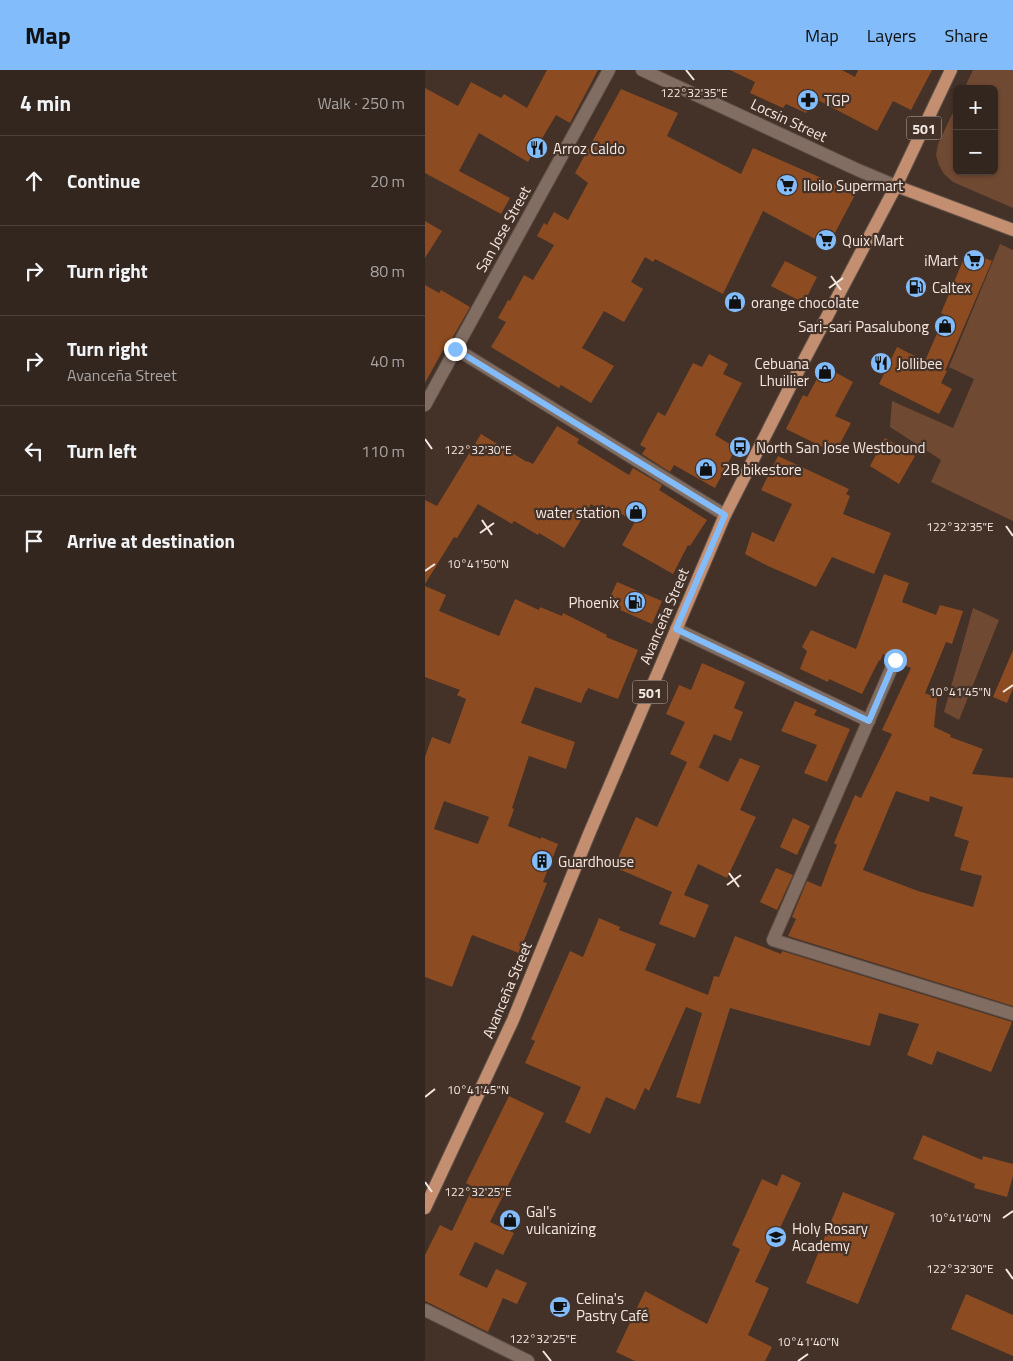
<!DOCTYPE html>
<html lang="en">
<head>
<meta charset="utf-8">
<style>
	:root { --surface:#33261e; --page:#3b2e27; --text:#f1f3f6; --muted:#a9a5a4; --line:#4e433c; --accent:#83bcfb }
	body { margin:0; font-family:"Titillium Web",sans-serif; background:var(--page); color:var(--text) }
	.controls { position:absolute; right:15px; top:15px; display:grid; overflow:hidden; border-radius:8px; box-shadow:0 1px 4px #0004 }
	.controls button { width:45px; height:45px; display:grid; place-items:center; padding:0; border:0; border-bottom:1px solid var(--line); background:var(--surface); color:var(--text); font:25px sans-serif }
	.stop { position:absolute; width:15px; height:15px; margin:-11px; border:4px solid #83bcfb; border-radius:50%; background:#fff }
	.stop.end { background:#83bcfb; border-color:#fff; box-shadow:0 1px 5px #0008 }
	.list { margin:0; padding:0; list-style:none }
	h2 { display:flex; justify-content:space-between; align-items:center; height:65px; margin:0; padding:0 20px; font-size:21px }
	h2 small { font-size:16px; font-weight:400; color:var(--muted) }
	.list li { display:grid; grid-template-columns:32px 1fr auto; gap:15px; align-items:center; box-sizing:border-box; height:90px; padding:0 20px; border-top:1px solid var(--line) }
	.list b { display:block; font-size:19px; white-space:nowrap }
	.list p { margin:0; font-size:16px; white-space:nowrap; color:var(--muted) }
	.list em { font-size:16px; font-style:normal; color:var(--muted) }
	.icon { flex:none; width:28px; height:28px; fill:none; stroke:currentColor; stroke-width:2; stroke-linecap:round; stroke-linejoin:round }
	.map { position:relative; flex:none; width:588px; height:1291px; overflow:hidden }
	header { display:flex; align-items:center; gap:30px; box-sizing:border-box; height:70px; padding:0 25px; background:var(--accent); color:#111 }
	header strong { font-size:24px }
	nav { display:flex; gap:28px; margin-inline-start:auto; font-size:18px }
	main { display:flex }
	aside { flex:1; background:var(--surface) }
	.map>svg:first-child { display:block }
	.green { fill:#704932 }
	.building { fill:#8c4b21; fill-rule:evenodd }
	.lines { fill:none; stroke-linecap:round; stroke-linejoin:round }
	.street-casing { stroke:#5f5047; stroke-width:14 }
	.secondary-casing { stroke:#5f5047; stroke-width:14 }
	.primary-casing { stroke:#5f5047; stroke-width:14 }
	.street { stroke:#816d62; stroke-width:12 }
	.secondary { stroke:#816d62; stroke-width:12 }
	.primary { stroke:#c48f70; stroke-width:12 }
	.route { stroke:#83bcfb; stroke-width:6 }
	.ticks { fill:none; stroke:#f4e8e2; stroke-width:2 }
	.labels { text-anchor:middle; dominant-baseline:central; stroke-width:4.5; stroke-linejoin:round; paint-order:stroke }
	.shield { fill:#443228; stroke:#bfb1aa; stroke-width:1 }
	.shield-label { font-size:14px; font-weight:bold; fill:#f4e8e2 }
	.poi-label { font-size:15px; fill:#f4e8e2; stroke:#443228; text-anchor:start }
	.street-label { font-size:15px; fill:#f4e8e2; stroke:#443228 }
	.ticks-label { font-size:12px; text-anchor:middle; fill:#f4e8e2; stroke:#443228; stroke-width:4.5; stroke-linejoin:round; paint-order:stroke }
</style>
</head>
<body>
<header>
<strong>Map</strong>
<nav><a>Map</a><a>Layers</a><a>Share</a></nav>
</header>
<main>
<aside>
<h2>4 min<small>Walk · 250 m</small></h2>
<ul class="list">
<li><svg class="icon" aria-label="ahead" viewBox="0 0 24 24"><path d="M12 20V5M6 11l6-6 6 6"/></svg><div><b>Continue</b></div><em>20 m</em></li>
<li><svg class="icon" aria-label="right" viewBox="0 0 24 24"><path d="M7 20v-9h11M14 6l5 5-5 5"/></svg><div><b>Turn right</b></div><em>80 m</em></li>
<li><svg class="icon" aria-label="right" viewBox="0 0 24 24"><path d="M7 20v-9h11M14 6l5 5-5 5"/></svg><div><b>Turn right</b><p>Avanceña Street</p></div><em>40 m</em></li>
<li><svg class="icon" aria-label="left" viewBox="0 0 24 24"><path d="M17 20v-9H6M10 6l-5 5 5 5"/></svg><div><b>Turn left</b></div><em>110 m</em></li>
<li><svg class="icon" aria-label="arrive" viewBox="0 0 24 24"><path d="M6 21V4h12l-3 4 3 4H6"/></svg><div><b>Arrive at destination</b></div></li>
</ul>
</aside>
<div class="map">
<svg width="588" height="1291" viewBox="0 0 588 1291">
	<rect width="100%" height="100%" fill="#443228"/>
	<path class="green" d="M548,0H588V138L528,112L519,104L514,95L511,85L513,74L532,34V101H569V19H539Z
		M575,174L588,180V451L506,412L516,390L465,357L467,331L528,358L549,309L524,297Z
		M548,538L574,550L534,650L519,642Z"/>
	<path class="building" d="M122,0H173L145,53L131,45L103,92L54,63L34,101L85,128L76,144L0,103V18L33,36L46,12L76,28L79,24L102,38Z
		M305,0H417L430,7L433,0H507L486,40L468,31L452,61L389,28L381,43L361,34L358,38L325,23L330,12Z
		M196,19L253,43L242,66L316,104L328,78L431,123L403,176L338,141L298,224L230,189L228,192L220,187L206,212L218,219L199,252L179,241L157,278L189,296L166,333L136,315L134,318L66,277L81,252L73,248L83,230L85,231L99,205L108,210L129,175L112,166L119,153L122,155L129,142L143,150L163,113L150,103Z
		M0,151L17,161L0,188Z
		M542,181L567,191L520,301H522L516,313L527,319L514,344L454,314L472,277L500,291L520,245L516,243Z
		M360,191L392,207L379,233L346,216Z
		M0,215L14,223L16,220L45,237L20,281L18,280L0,313Z
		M284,284L303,294L298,304L317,313L290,365L311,378L290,418L249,395L245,402L217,384L221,378L215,375L233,342L240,346L268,293L277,297Z
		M399,296L428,312L410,346L426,353L410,383L361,359L378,325L382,327Z
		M132,356L154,369L152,373L204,405L208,398L237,415L234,420L282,450L265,476L263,475L248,504L197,475L210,452L183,436L179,442L166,434L139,478L114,463L113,465L89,451L87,454L53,434L32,468L29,467L0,514V430L12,436L56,364L102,392V391L108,394Z
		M460,368L490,386L474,414L445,396Z
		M353,386L424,419L421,424L425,426L418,444L466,463L449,504L407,487L391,517L343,496L320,484L327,462L349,472L367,434L336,420Z
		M459,504L484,513L477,532L511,545L515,535L538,541L527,574L521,572L500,623L512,628L509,657L526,665L525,667L558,679L547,704L588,708V936L363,866L371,849L367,847L382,811L396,817L412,775L409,773L430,725L436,728L467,664L457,660L486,598L477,594L478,589L474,583L469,582L463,587L458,584L455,591L454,590L437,624L404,609L403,612L375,599L382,581L377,577L386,560L431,579ZM471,721L504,732L505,726L538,737L529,766L544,771L535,800L557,806L548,837L493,821L438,800Z
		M192,512L237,531L227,554L182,534Z
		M0,516L21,525L14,541L74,566L90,529L114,540L115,537L137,546L138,543L182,565L181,567L213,580L193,629L163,618L162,621H161L156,633L110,617L96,653L150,672L141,699L104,686L87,738L89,739L83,756L116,769V767L133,774L118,812L122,813L94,883L47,865L27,917L0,907V687L7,667L25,674L41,629L32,625L35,620L0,607ZM19,731L64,747L53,774L9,759Z
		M588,580V618L582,633L568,627Z
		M277,593L320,612L309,638L318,642L306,671L289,664L274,697L271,696L303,712L315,688L335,696L315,740L331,747L302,808L273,794L259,825L284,835L270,868L234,854L247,822L189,797L211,747L232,757L262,692L245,684L260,652L241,644L254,615L266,620Z
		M370,631L392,640L389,645L425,659L402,712L379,703L392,675L356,661Z
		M368,748L385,756L372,785L355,777Z
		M351,798L368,805L352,840L335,832Z
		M174,848L195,857L194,860L231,874L220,900L283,925L289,906L294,907L310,866L356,884L357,881L587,952L566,1002L512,981L507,995L482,985L494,954L454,943L445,976L305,938L275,1034L251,1027L277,943L261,937L224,1021L220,1018L210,1040L181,1027L165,1064L140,1052L156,1017L100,993L110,971L106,969L145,881L158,887Z
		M84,1026L119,1043L65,1152L89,1163L78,1185L50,1172L34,1205L62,1218L71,1199L102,1213L92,1234L78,1228L63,1262L0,1231V1185L15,1155L27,1161L48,1117L41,1113Z
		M498,1065L557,1090L558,1086L588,1094V1106L582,1127L549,1118L550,1114L488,1089Z
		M357,1104L376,1113L330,1212L344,1218L323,1265L347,1277L340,1291H210L191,1282L220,1221L282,1254L315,1179L307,1175L337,1109L352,1116Z
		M418,1122L470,1143L433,1234L381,1213Z
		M541,1224L588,1245V1286L526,1259Z"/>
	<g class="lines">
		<g class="street-casing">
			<path id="street" d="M31,279L300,445
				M0,335L184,0
				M251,559L444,651
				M470,590L348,870L588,944
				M0,1240L103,1291"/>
		</g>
		<g class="secondary-casing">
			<path id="secondary" d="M217,0L433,100L471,116"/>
		</g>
		<g class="primary-casing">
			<path id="primary" d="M471,116L588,160
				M0,1138L88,950L164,764L300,445L368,311L471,116L526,0"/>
		</g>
		<use href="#street" class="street"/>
		<use href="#secondary" class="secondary"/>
		<use href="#primary" class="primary"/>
	</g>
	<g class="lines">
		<path class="route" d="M30,279L300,445L251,559L444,651L470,590"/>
	</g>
	<path class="ticks" d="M261,0L269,10M406,206L416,220M404,218L418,208M0,369L7,379M57,450L67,465M581,456L588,466M55,463L69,453M0,501L10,494M578,622L588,615M304,803L314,817M302,815L316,805M0,1027L10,1019M0,1112L7,1122M578,1148L588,1141M581,1199L588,1209M118,1281L126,1291M373,1291L383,1284"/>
	<defs>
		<g id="pharmacy-disc" transform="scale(1.125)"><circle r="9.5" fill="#83bcfb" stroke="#443228"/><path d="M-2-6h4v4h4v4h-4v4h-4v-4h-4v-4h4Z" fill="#111"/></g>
		<g id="restaurant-disc" transform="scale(1.125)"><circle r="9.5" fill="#83bcfb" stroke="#443228"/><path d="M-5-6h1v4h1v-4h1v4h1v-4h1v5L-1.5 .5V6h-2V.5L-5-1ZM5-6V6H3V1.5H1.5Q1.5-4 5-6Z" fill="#111"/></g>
		<g id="supermarket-disc" transform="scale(1.125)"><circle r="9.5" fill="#83bcfb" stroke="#443228"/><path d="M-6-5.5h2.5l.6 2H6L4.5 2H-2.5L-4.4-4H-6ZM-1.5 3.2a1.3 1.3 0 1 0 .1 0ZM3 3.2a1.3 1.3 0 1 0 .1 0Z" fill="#111"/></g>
		<g id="fuel-disc" transform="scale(1.125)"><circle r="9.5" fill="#83bcfb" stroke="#443228"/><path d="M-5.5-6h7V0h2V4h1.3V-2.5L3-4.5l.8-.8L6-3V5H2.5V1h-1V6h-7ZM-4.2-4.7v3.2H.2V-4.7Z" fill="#111"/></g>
		<g id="shop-disc" transform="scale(1.125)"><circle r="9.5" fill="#83bcfb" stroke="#443228"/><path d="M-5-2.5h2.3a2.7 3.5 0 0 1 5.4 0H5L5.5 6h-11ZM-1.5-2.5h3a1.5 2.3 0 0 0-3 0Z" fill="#111"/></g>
		<g id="bus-disc" transform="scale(1.125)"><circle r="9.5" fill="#83bcfb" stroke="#443228"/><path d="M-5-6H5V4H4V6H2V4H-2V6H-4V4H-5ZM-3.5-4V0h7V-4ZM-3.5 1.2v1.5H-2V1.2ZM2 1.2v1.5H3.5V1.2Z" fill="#111"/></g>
		<g id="building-disc" transform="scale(1.125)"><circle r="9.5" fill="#83bcfb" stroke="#443228"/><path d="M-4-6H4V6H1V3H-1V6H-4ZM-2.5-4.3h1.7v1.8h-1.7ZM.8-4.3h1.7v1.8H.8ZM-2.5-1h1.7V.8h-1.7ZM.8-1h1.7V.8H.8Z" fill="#111"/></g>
		<g id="school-disc" transform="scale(1.125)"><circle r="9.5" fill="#83bcfb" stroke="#443228"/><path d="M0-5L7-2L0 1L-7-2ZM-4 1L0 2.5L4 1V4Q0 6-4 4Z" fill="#111"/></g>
		<g id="cafe-disc" transform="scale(1.125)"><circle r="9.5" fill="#83bcfb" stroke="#443228"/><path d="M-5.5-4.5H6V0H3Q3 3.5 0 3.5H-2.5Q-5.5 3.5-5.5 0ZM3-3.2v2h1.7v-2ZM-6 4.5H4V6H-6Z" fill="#111"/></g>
	</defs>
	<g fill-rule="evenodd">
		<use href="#pharmacy-disc" x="383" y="30"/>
		<use href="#restaurant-disc" x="112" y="78"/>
		<use href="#supermarket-disc" x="362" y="115"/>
		<use href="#supermarket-disc" x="401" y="170"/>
		<use href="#supermarket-disc" x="549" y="190"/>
		<use href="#fuel-disc" x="491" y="217"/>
		<use href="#shop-disc" x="310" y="232"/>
		<use href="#shop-disc" x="520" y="256"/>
		<use href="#restaurant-disc" x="456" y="293"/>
		<use href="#shop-disc" x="400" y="302"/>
		<use href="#bus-disc" x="315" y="377"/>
		<use href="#shop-disc" x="281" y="399"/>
		<use href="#shop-disc" x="211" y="442"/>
		<use href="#fuel-disc" x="210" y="532"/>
		<use href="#building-disc" x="117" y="791"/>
		<use href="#shop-disc" x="85" y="1150"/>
		<use href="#school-disc" x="351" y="1167"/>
		<use href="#cafe-disc" x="135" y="1237"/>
	</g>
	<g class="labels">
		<g class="shield">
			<rect x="481.5" y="46.5" width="35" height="23" rx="4"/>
			<rect x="207.5" y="610.5" width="35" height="23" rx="4"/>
		</g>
		<g class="shield-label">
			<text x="499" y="58">501</text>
			<text x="225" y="622">501</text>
		</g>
		<g class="poi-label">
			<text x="399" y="30">TGP</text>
			<text x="128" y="78">Arroz Caldo</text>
			<text x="378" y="115">Iloilo Supermart</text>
			<text x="417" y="170">Quix Mart</text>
			<text x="533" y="190" text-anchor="end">iMart</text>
			<text x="507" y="217">Caltex</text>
			<text x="326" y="232">orange chocolate</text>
			<text x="504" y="256" text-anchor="end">Sari-sari Pasalubong</text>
			<text x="384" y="293" text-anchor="end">Cebuana<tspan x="384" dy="17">Lhuillier</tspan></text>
			<text x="472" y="293">Jollibee</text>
			<text x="331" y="377">North San Jose Westbound</text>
			<text x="297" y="399">2B bikestore</text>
			<text x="195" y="442" text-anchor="end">water station</text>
			<text x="194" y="532" text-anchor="end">Phoenix</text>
			<text x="133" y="791">Guardhouse</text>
			<text x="101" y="1141">Gal's<tspan x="101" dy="17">vulcanizing</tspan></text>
			<text x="367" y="1158">Holy Rosary<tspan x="367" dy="17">Academy</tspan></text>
			<text x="151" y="1228">Celina's<tspan x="151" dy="17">Pastry Café</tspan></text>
		</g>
		<g class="street-label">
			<text transform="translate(364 50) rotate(25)">Locsin Street</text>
			<text transform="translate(78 159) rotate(-61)">San Jose Street</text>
			<text transform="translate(239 546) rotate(-67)">Avanceña Street</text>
			<text transform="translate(82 920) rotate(-67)">Avanceña Street</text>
		</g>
	</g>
	<g class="ticks-label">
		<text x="269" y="27">122°32'35"E</text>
		<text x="53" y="384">122°32'30"E</text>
		<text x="535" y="461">122°32'35"E</text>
		<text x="53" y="498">10°41'50"N</text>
		<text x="535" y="626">10°41'45"N</text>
		<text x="53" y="1024">10°41'45"N</text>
		<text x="53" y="1126">122°32'25"E</text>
		<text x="535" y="1152">10°41'40"N</text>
		<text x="535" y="1203">122°32'30"E</text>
		<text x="118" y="1273">122°32'25"E</text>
		<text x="383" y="1276">10°41'40"N</text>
	</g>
</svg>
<div class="controls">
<button>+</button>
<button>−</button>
</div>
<div class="stop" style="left:470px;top:590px"></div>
<div class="stop end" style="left:30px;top:279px"></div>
</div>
</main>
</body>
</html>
